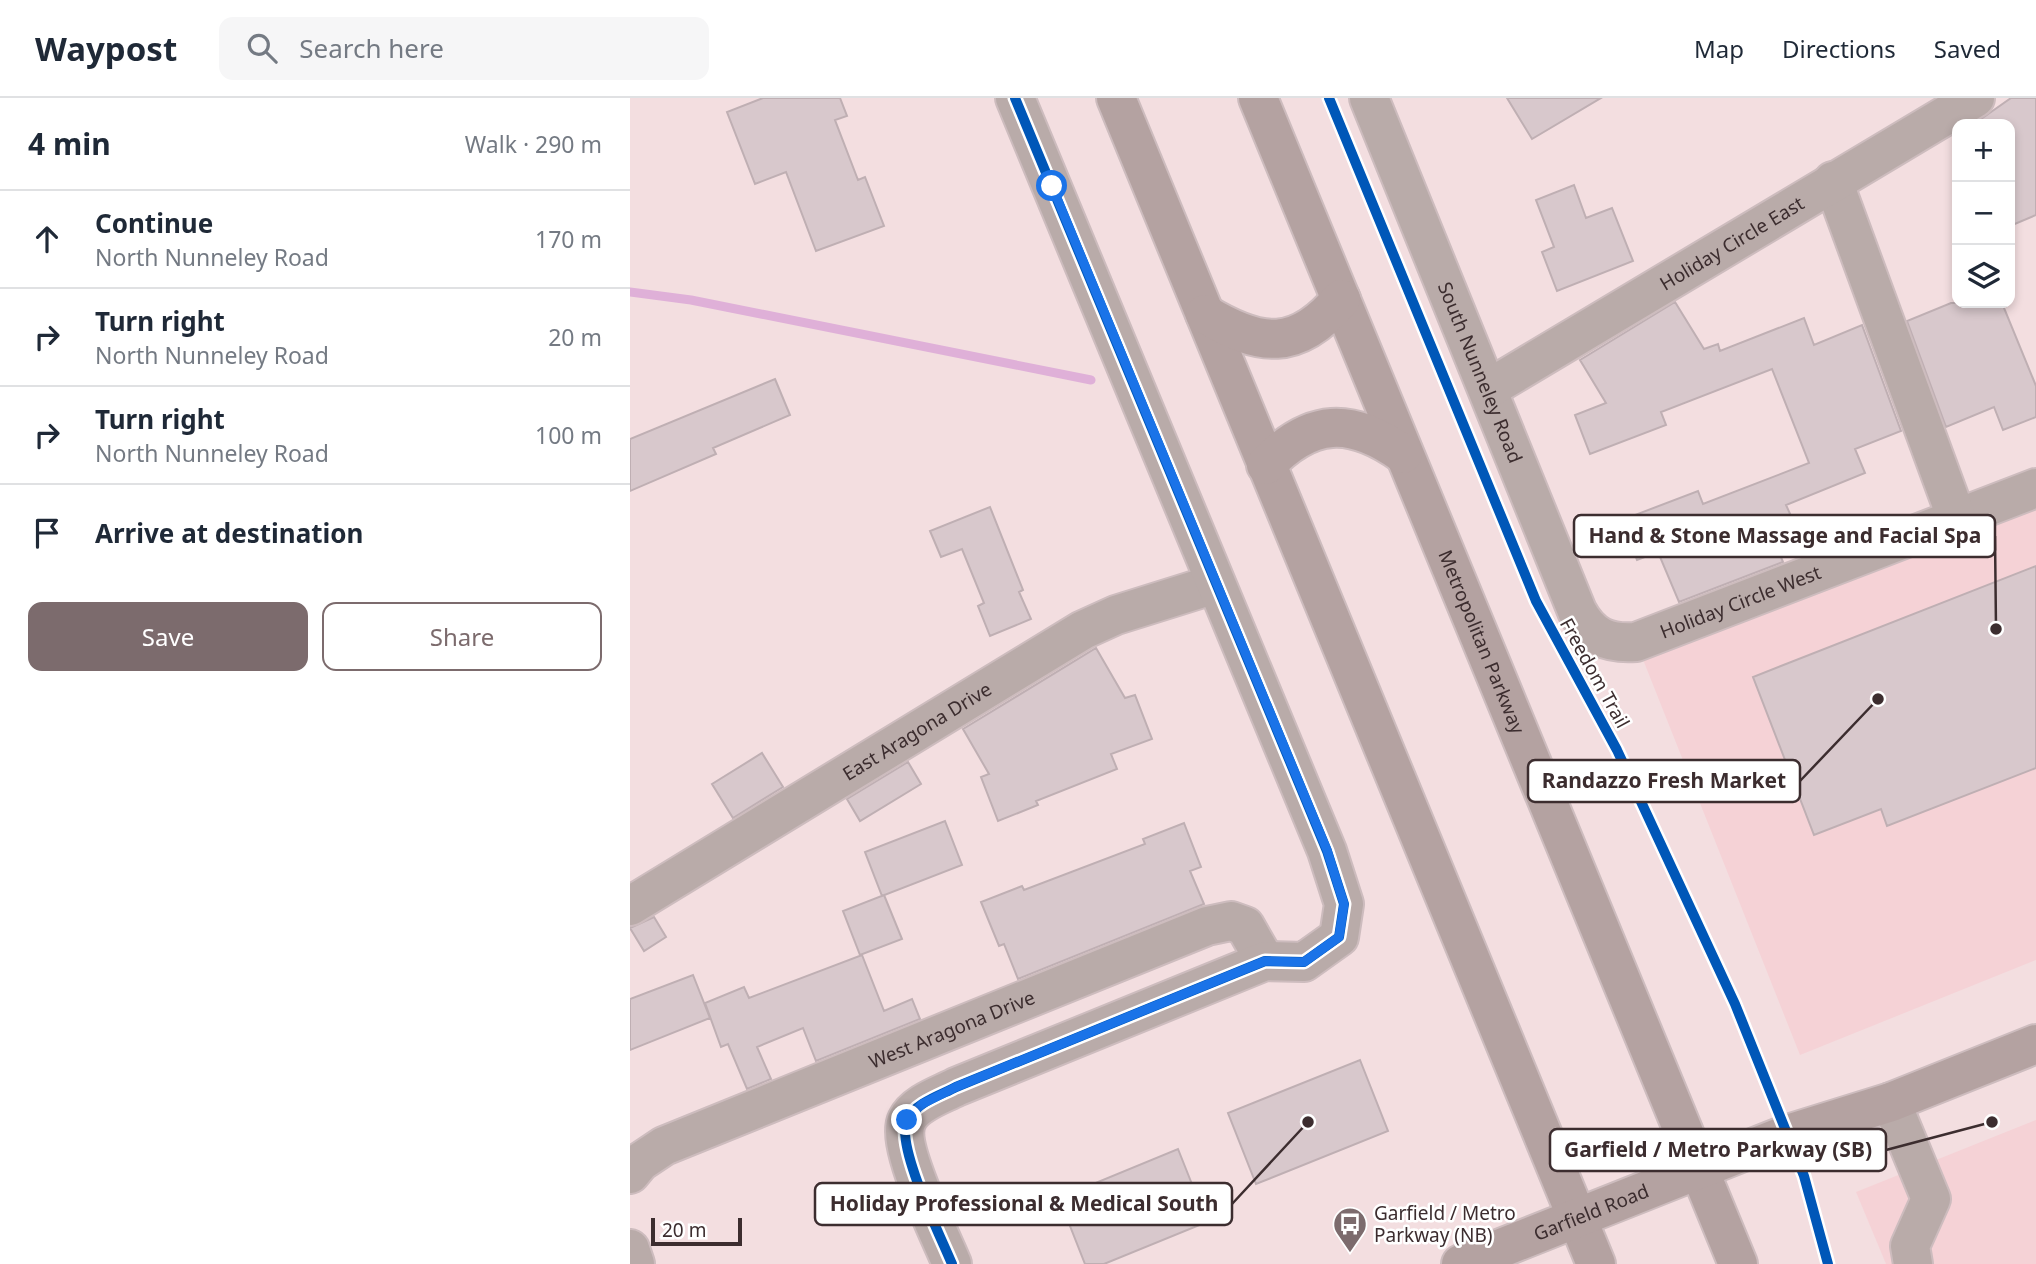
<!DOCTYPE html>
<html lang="en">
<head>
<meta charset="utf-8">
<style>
	:root { --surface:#fff; --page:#f6f6f7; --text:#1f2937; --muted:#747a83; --line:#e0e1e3; --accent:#7c6b6d }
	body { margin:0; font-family:"Noto Sans",sans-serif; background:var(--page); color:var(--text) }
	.controls { position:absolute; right:21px; top:21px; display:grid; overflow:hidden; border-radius:14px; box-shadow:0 4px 10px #0003 }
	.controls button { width:63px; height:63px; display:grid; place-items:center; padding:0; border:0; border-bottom:2px solid var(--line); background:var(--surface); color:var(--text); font:35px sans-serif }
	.scale { position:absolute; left:21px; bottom:18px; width:91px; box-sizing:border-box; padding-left:7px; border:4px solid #3c2d2f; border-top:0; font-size:19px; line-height:24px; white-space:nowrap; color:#3c2d2f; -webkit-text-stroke:5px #fff; paint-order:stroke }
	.stop { position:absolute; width:21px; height:21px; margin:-16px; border:5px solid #1a73e8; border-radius:50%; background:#fff }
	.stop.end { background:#1a73e8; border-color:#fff; box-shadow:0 2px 7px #0008 }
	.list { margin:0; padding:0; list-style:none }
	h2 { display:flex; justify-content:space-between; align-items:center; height:91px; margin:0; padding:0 28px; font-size:30px }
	h2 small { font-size:23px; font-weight:400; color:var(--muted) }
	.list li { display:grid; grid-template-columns:46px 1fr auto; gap:21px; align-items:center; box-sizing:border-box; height:98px; padding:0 28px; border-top:2px solid var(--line) }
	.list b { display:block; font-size:26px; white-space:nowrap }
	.list p { margin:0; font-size:23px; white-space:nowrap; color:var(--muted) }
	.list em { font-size:23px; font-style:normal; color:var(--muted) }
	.actions { display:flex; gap:14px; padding:21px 28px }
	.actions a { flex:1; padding:16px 0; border:2px solid var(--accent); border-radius:14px; text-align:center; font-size:24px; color:var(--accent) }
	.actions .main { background:var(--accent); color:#fff }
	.icon { flex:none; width:38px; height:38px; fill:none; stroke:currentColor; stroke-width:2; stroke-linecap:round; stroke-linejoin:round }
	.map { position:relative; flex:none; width:1406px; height:1166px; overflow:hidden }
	header { display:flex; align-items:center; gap:42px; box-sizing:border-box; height:98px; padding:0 35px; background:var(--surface); border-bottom:2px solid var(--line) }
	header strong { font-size:33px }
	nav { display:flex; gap:38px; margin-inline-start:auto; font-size:24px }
	.search { width:490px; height:63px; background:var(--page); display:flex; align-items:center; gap:18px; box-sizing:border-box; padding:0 24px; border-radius:14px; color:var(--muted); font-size:26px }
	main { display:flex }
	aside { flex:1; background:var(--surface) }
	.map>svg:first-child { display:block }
	.built { fill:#f5d2d6 }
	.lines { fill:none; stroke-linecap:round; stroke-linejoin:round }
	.stream { stroke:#dfb0d8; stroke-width:9 }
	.building { fill:#d8c8cc; stroke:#bfafb3; stroke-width:2 }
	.minor-casing { stroke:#cdbcbe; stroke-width:42 }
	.major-casing { stroke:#cdbcbe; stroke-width:42 }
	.minor { stroke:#b9aba9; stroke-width:38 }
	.major { stroke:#b4a2a1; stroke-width:38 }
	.cycleway-casing { stroke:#fff; stroke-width:15 }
	.cycleway { stroke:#0057b8; stroke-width:10 }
	.route { stroke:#1a73e8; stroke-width:9 }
	.labels { text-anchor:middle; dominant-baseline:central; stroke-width:5; stroke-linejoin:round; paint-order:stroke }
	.street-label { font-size:19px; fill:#3c2d2f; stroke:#fff }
	.poi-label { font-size:19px; fill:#3c2d2f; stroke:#fff; text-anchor:start }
	.leader { fill:none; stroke:#3c2d2f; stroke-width:2.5 }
	.callout-dot { fill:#3c2d2f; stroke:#fff; stroke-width:2.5 }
	.callout { fill:#fff; stroke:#3c2d2f; stroke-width:2.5 }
	.callout-label { font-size:21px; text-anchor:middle; font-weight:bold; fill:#3c2d2f }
</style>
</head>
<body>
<header>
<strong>Waypost</strong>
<div class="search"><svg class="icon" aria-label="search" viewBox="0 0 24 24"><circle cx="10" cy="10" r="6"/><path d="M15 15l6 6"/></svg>Search here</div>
<nav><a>Map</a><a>Directions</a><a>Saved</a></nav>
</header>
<main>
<aside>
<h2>4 min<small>Walk · 290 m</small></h2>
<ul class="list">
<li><svg class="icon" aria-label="ahead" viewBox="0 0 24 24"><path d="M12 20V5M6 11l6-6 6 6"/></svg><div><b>Continue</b><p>North Nunneley Road</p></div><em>170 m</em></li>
<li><svg class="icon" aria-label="right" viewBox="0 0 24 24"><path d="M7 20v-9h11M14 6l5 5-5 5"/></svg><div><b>Turn right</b><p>North Nunneley Road</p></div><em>20 m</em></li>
<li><svg class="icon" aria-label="right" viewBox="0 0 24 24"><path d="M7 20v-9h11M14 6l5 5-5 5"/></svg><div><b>Turn right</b><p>North Nunneley Road</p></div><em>100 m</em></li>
<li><svg class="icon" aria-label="arrive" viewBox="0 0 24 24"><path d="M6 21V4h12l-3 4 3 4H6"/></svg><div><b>Arrive at destination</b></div></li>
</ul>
<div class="actions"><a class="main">Save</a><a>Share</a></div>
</aside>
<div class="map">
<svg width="1406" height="1166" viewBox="0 0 1406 1166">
	<rect width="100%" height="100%" fill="#f3dee0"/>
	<path class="built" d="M1406,410V862L1170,957L1012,559Z
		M1406,1022V1166H1256L1226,1094Z"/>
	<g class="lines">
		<path class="stream" d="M0,194L61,202L461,282"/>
	</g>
	<path class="building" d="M133,0H210L217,18L205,22L228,82L235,79L254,128L186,153L156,74L125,86L97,14Z
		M877,0H971L902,41Z
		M1381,0H1406V117L1380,128V26H1344Z
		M944,87L956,120L982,110L1003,163L927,193L912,154L924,149L906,102Z
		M1045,204L1074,251L1088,246L1090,253L1174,220L1184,247L1232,227L1271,333L1225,351L1235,375L1156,407L1161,418L1138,427L1153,464L1049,504L1028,454L1007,462L992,422L1068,393L1073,406L1179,365L1142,271L1031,314L1036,327L960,356L945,317L976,305L950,262Z
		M1321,205H1372L1406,288V319L1373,332L1364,309L1316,329L1277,223Z
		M145,281L160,317L83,350L86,356L0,393V341Z
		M360,409L393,492L389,494L401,521L360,538L348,508L354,505L332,451L311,459L300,433Z
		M1406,468V670L1257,728L1251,711L1184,737L1123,579Z
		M466,550L495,600L505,597L522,641L481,656L487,671L406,703L408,707L368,723L351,679L359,676L333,631Z
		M132,655L153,689L103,720L82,686Z
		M278,664L291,686L230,723L217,701Z
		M315,723L332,767L252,798L235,754Z
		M554,725L571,769L560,773L574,806L388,881L374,846L369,848L351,804L392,788L394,792L515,746L513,741Z
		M254,797L272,841L230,857L213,813Z
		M24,819L36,839L14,853L0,830Z
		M232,857L254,913L282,901L290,921L186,963L173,930L127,949L141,981L117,991L98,946L91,949L75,905L114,889L119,900Z
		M63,877L80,920L0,952V901Z
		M730,962L758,1033L626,1086L598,1015Z
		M548,1051L577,1124L474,1166H455L429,1100Z"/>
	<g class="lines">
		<g class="minor-casing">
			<g id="minor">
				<path id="s1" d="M739,0L947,513C961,539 978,546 1006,544L1406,390"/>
				<path d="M1203,83L1327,421"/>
				<path id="s2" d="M858,291L1345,0"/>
				<path id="s3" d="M0,808L453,532L486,517L585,486"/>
				<path d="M1261,1004L1301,1101L1280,1148L1283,1166"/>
				<path id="s4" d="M0,1076L10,1064L34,1048L577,828L601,823L615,828L635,863"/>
				<path d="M0,1151L5,1166"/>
				<path d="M322,1166C311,1139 265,1047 277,1022C285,1005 311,997 326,989L635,863L674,864L709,839L714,806L697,753L385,0"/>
			</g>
		</g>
		<g class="major-casing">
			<g id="major">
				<path d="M486,0L966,1166"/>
				<path id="s5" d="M628,0L1108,1166"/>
				<path d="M575,216C630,249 667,254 711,201"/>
				<path d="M636,367C681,320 721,319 773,356"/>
				<path id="s6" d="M831,1166L1158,1036L1261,1004L1406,946"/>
			</g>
		</g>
		<use href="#minor" class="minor"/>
		<use href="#major" class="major"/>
		<g class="cycleway-casing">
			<path id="cycleway" d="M699,0L906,503L987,652L1105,906L1174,1078L1198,1166
				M322,1166C311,1139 265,1047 277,1022C285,1005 311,997 326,989L635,863L674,864L709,839L714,806L697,753L385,0"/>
		</g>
		<use href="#cycleway" class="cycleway"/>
	</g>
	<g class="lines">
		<path class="route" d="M277,1022L292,1006L326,989L635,863L674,864L709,839L714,806L697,752L422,88"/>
	</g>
	<defs>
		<g id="bus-pin" transform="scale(1.75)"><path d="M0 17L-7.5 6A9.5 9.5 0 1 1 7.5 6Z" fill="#7c6b6d" stroke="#fff"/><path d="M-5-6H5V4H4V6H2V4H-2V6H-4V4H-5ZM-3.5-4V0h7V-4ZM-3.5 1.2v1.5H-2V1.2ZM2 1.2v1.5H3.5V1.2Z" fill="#fff"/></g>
	</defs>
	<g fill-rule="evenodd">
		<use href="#bus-pin" x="720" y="1126"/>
	</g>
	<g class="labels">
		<g class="street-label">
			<text stroke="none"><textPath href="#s2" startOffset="284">Holiday Circle East</textPath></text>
			<text stroke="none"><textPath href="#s1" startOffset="296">South Nunneley Road</textPath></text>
			<text stroke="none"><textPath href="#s1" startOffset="737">Holiday Circle West</textPath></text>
			<text stroke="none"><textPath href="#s5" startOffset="588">Metropolitan Parkway</textPath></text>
			<text transform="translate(965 575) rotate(61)">Freedom Trail</text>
			<text stroke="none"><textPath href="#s3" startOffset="336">East Aragona Drive</textPath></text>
			<text stroke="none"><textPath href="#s4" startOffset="355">West Aragona Drive</textPath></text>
			<text stroke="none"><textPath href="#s6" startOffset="140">Garfield Road</textPath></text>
		</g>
		<g class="poi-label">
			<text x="744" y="1115">Garfield / Metro<tspan x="744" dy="22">Parkway (NB)</tspan></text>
		</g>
	</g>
	<path class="leader" d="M1366 531L1365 438M1248 601L1170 683M1362 1024L1256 1052M678 1024L602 1106"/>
	<g class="callout-dot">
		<circle cx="1366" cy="531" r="7"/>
		<circle cx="1248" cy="601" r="7"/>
		<circle cx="1362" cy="1024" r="7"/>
		<circle cx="678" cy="1024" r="7"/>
	</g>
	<g class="callout">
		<rect x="944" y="417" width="421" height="42" rx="7"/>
		<rect x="898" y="662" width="272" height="42" rx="7"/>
		<rect x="920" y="1031" width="336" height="42" rx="7"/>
		<rect x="185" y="1085" width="417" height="42" rx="7"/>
	</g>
	<g class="callout-label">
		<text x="1155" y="445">Hand &amp; Stone Massage and Facial Spa</text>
		<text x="1034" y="690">Randazzo Fresh Market</text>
		<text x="1088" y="1059">Garfield / Metro Parkway (SB)</text>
		<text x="394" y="1113">Holiday Professional &amp; Medical South</text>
	</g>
</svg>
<div class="controls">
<button>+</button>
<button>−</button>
<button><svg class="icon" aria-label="layers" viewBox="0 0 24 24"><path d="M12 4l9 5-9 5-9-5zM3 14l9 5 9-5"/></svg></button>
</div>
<div class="scale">20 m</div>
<div class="stop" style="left:422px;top:88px"></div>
<div class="stop end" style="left:277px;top:1022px"></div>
</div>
</main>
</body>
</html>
